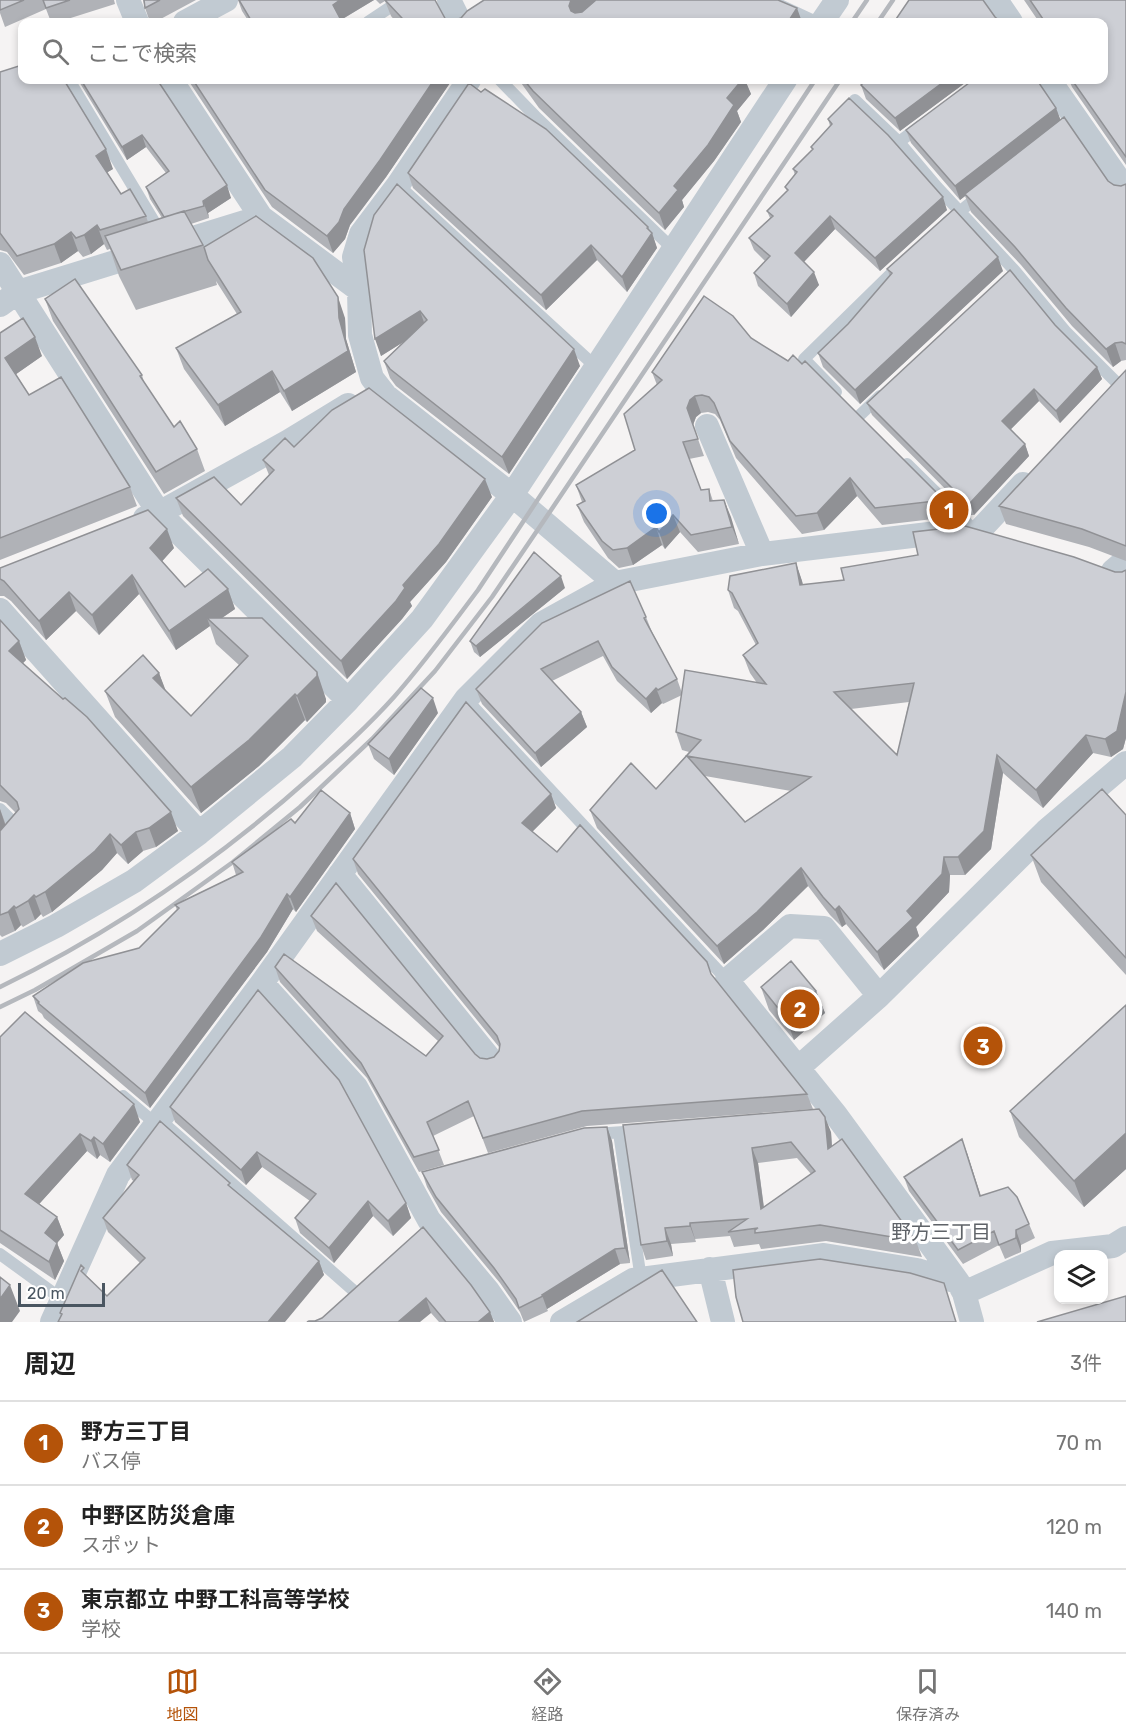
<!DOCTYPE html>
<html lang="ja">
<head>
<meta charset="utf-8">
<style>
	:root { --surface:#fff; --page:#f2f2f2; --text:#222; --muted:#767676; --line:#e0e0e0; --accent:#b45309 }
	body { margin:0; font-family:Rubik,"Noto Sans JP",sans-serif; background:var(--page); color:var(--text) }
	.controls { position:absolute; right:18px; bottom:18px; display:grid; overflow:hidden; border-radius:12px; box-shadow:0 3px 9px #0003 }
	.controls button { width:54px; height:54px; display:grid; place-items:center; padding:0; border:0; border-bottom:2px solid var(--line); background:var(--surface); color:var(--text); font:30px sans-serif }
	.scale { position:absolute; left:18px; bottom:15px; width:87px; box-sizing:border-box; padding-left:6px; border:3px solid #4a5661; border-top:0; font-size:16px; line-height:21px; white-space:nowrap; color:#4a5661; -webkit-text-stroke:4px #fff; paint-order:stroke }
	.you { position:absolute; left:657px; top:514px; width:21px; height:21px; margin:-15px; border:4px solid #fff; border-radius:50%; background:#1a73e8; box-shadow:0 0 0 9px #1a73e833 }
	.badge { display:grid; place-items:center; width:39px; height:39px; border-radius:50%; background:var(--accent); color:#fff; font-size:20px; font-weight:700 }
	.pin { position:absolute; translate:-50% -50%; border:3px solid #fff; box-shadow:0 2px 6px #0006 }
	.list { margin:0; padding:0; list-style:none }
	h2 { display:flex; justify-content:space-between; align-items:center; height:78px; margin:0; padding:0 24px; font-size:26px }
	h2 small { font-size:20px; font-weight:400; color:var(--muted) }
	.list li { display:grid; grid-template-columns:39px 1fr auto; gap:18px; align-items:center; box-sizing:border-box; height:84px; padding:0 24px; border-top:2px solid var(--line) }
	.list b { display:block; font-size:22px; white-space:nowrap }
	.list p { margin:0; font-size:20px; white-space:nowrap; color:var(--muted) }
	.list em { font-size:20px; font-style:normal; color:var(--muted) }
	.icon { flex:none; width:33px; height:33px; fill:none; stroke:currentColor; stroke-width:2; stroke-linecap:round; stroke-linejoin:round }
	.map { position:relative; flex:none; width:1126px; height:1322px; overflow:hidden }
	.search { position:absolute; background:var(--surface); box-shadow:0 3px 9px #0003; left:18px; right:18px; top:18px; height:66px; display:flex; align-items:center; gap:15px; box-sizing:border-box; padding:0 21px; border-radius:12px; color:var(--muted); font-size:22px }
	.sheet { height:330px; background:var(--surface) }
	nav { display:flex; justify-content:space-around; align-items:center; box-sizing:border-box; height:84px; border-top:2px solid var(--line); background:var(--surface); font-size:16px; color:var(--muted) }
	nav a { display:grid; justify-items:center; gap:3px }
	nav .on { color:var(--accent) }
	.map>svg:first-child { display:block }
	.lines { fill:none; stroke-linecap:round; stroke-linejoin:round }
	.service { stroke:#c1cad2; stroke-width:12 }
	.minor { stroke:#c1cad2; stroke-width:24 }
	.rail { stroke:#b5b8bd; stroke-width:4.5 }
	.wall { fill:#b0b2b7; fill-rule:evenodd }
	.shaded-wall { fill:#909195 }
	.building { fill:#cdcfd5; stroke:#909195; stroke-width:1.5; fill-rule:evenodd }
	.labels { text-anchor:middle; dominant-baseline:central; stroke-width:6; stroke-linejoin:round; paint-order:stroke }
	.neighbourhood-label { font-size:20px; fill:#5f6368; stroke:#fff }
</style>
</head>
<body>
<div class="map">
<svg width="1126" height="1322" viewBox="0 0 1126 1322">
	<rect width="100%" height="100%" fill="#f5f3f3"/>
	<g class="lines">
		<path class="service" d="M769,0L816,22
			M368,22L401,0
			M69,80L161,233
			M500,80L535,116L673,249
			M855,100L899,142
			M920,126L899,142L937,187L1015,271L1066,332L1116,382
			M398,185L596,367
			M946,223L981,194
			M836,392L804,359L900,265
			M859,416L880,396
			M907,464L973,529
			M466,699L727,980
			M0,809L18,827L0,846
			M123,1096L156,1124
			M160,1120L354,1291
			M619,1133L641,1279
			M594,1134L639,1131
			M0,1254L63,1300"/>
		<path class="minor" d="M128,0L137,22
			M449,0L460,22
			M996,0L1011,22
			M185,22L226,0
			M822,22L837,0
			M171,80L261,217L359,290
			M469,80L398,185L361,234L354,257L359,290L360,335L372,378L386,396L512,495L615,583
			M1049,80L1126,190
			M0,264L159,513L348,700
			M0,305L18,292L261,217
			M707,426L762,554
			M145,518L159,513L289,441L348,405
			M980,530L1023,484
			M1113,571L1126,560
			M0,610L199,833
			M340,874L491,1060
			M0,954L56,926L134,881L199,833L292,757L348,700L422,619L512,495L785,80
			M262,983L356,1087L429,1220L488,1291L510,1322
			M798,1068L879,996
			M710,1269L723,1322
			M964,1293L1052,1253L1113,1246L1126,1238
			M52,1322L118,1175L262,983L466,699L541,624L615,583L762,554L945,532
			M562,1322L633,1280L824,1255L917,1270L958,1282
			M972,1322L964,1293L958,1282L836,1115L727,980L790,926L824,928L879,996L1046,831L1126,763"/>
		<path class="rail" d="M852,22L867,0
			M878,22L893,0
			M0,987C113,932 218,860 312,776C340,751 368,726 394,697C424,663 451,626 478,590L815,80
			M0,1007L35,990L137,931L233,862L300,807L372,739L435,671L492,597L543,522L840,80"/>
	</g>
	<path class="wall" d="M0,0H114L115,4L58,22H51L46,9L5,27L0,13Z
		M143,0H196L155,22H150L145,8Z
		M238,0H374L341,20L342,22H249L242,11Z
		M376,0H435L396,22L391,16L385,1L380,4Z
		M1024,0H1126V165L1072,87L1069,80H1104V22H1039Z
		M0,75L113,169L107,172L121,194L146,216L148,222L162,218L150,199L146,187L166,173L146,147L127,160L78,80H152L231,198L208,213L209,218L191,224L204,247L345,318L346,339L356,372L292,411L280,392L225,426L184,369L176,348L237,314L216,281L217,285L136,310L119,276L110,249L107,250L104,244L91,254L83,257L78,251L61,263L24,275L7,252L0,250Z
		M188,80H452L386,177L350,225L345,239L333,253L272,207Z
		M519,80H745L751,94L737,111L741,122L714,161L682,200L684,207L665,230L539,108Z
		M860,80H969L900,131L866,99L861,85L862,84Z
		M1056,108L1060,120L1108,181L1114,185L1121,186L1126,184V360L1121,361L1113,367L1072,326L1021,265L971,212L965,196L960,200L911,143L906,130Z
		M828,119L947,210L880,271L835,229L804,262L819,285L791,317L758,286L754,273L765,261L754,250L749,238L770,218L767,211L787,191L785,187L795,175L793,169L812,150L811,147L830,126Z
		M408,173L649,231L652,233L657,248L627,292L597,260L546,310L413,188Z
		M364,250L580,366L509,474L396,386L390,378L384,361L403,342L381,356Z
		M887,269L1003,271L860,404L823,367L818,353L848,324L890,276Z
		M45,299L142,375L144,382L174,427L197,449L205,471L164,494L53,321Z
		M1055,325L1097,367L1102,379L1060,423L1039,401L1011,429L1025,444L1029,456L974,515H971L872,415L867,403Z
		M0,333L42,356L16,374L29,395L130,487L137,506L0,560Z
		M751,338L944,500L950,517L882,525L857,496L824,530L802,534L736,458L720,420L715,414L708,412L701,413L696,417L693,425L704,456L689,459L701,490L709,489L713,501L724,500L739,544L698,552L680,532L665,549L662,545L633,565L619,568L608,558L584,522L577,505L582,502L576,485L635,450L657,385L652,372Z
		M1126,370V561L1089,547L1006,524L999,506Z
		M294,447L492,497L446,562L410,602L412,606L402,619L347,679L183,516L176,498L241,505L269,475L263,460Z
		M174,548L162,561L185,587L228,589L235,609L222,618L326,699V702L307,722L305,720L259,766L201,813L115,717L105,691L159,673L165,690L191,716L239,665L216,644L210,626L176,650L139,594L99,635L76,611L46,640L11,601L4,596H0V568Z
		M796,563L803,584L1122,572L1126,570V738L1123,749L1111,757L1093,753L1043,808L1003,773L991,849L965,875H950L949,892L916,927L919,936L884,970L846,924L842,927L830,915L808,886L763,930L724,964L597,828L590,810L656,789L689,752L682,750L676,732L682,695L663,704L662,703L651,713L617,681L603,656L552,681L581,712L587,727L541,767L482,704L476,689L646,617L652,632L677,679L682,693L757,683L750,673L743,655L756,645L738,611L734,608L728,590ZM909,702L897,755L851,709ZM705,776L791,791L745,822Z
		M565,588L480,657L474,652L470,641Z
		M0,620L19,641L26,660L23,663L178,831L156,847L143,851L128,864L117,853L102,870L52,912L43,917L41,914L35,920L23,927L21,925L15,931L2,937L0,935V809L6,825L16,813L6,803L0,801Z
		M438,713L394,775L374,759L368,744Z
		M551,794L556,808L532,832L713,977L807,1094L813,1109L587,1126L488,1153L474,1116L433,1136L444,1165L419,1172L367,1078L280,982L275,967L426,1056L438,1041L317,931L311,916L475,1054L480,1058L487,1059L494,1057L499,1051V1047L358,874L353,859Z
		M350,813L355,829L296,912L293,909L267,952L150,1108L44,1018L42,1014L38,1011L33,996L139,948L177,910L175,905L236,875L232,862L295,823Z
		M1126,815V975L1041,882L1031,855Z
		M761,987L816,991L825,1013L794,1040L769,1010Z
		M1126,1005V1169L1084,1207L1019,1137L1010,1111Z
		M0,1037L140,1122L110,1162L100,1155L97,1159L87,1151L39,1204L57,1217L64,1235L57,1243L64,1261L55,1280L0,1243Z
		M170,1107L406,1203L411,1218L393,1236L373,1216L334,1263L300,1233L295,1218L310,1201L262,1167L246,1185L175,1122Z
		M623,1125L831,1132L832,1146L916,1241L922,1257L826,1241L761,1249L759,1244L734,1247L730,1236L695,1239L696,1242L671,1244L673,1256L646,1260L641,1245ZM797,1158L811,1174L764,1207L758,1163Z
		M607,1127L612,1141L630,1263L620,1264L547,1309L548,1311L524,1322L520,1312L500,1283L441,1212L427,1187L422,1172Z
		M967,1153L981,1196L1029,1224L1035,1238L1021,1245V1252L1005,1259L999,1245L963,1264L909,1191L904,1177Z
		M127,1165L232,1188L319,1261L324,1275L61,1316L60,1313L87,1276L107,1296L140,1263L108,1232L103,1218L134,1181L132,1180Z
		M423,1227L490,1312L494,1322H439L431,1313L315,1321L322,1318Z"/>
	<path class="shaded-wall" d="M340,0H374L339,21L333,5Z
		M571,0H597L575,22L569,6Z
		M797,8L802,22H788Z
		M434,80H452L386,177L350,225L345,239L333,253L327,236L344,209Z
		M737,80H745L751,94L737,111L741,122L714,161L682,200L684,207L665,230L659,213L727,98Z
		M946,80H969L900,131L895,118Z
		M1056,108L1061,121L960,200L955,186Z
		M142,135L146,147L127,160L122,147Z
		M106,149L113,169L103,175L96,156Z
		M227,185L231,198L208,213L209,218L203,201Z
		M943,197L947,210L880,271L875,258Z
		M830,216L835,229L800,266L795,253Z
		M97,225L104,244L91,254L84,235Z
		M648,227L651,235L652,233L657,248L627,292L622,277Z
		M71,232L78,251L61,263L54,244Z
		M591,245L597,260L546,310L541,295Z
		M998,257L1003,271L860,404L855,390Z
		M814,272L819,285L791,317L787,304Z
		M338,297L345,318L346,339L356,372L292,411L284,391L339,318Z
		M420,311L426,328L381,356L375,339Z
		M35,337L42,356L12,377L5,358Z
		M1115,343L1121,361L1113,367L1106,349Z
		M574,349L580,366L509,474L502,457Z
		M1097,367L1102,379L1060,423L1056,411Z
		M272,371L280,392L225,426L218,405Z
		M1034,389L1039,401L1007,433L1002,421Z
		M695,396L701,413L696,417L693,425L687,408L690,400Z
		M1025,444L1029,456L974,515L970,503Z
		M850,478L857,496L824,530L817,513Z
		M485,479L492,497L446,562L410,602L412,606L402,619L347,679L341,661L403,585Z
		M724,500L731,517L739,544L732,527Z
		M673,515L680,532L665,549L659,532Z
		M656,527L662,545L633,565L627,548Z
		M167,529L174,548L157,567L150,548Z
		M796,563L802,581L806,603L800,585Z
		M132,575L139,594L99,635L92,615Z
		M561,576L565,588L480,657L476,646Z
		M228,589L235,609L213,624L207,618L210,626L176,650L169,631Z
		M69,592L76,611L46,640L39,621Z
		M19,641L26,660L16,670L9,651Z
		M317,672L326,699V702L307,722L297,696Z
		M159,673L169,699L153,678Z
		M656,688L662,703L651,713L646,699Z
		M1126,692V738L1123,749L1111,757L1105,739Z
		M295,694L305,720L259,766L201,813L191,787Z
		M433,698L438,713L394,775L389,759Z
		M581,712L587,727L541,767L535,753Z
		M1086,735L1093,753L1043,808L1036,790Z
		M997,755L1003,773L991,849L965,875L958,857Z
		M551,794L556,808L527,837L522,823Z
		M0,809L6,827L0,835Z
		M171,812L178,831L156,847L149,828Z
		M350,813L355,829L296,912L290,897Z
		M136,832L143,851L128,864L121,845Z
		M110,834L117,853L102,870L52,912L45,892Z
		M944,857L950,875L949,892L916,927L919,936L884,970L877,952Z
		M801,868L808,886L763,930L724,964L717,946Z
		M287,894L293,909L267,952L150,1108L145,1093Z
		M34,895L41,914L35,920L28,901Z
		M14,906L21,925L15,931L8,912Z
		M839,906L846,924L842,927L835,910Z
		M816,991L825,1013L794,1040L786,1018Z
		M134,1104L140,1122L110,1162L103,1144Z
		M825,1117L831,1132L833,1165L828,1149Z
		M607,1127L612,1141L630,1263L625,1248Z
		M1126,1133V1169L1084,1207L1074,1181Z
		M80,1134L87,1151L32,1212L25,1194Z
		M94,1137L100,1155L97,1159L91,1141Z
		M962,1139L967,1153L985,1210L980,1196Z
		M752,1148L758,1163L766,1225L761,1209Z
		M257,1152L262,1167L246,1185L241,1170Z
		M368,1201L373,1216L334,1263L329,1248Z
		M406,1203L411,1218L393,1236L388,1221Z
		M57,1217L64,1235L57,1243L64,1261L55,1280L49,1262L45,1233Z
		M690,1223L695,1239L696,1242L690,1226Z
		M665,1228L671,1244L673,1256L667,1241Z
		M1016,1230L1021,1245V1252L1016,1238Z
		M615,1249L620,1264L547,1309L542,1295Z
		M319,1261L324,1275L285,1322H268Z
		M10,1285L20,1311L12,1322H0V1299Z
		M426,1298L431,1313L420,1322H398Z
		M490,1312L494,1322H478Z"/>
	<path class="building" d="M0,0H24L0,10Z
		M43,0H70L46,8Z
		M144,0H160L145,8Z
		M239,0H340L333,5L342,22H252Z
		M385,0H435L447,22H395L402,18Z
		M484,0H571L569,6L571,11L575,13L582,12L596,0H778L797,8L788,22H768L766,21L765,22H485L483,20L481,22H449L461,18L467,11Z
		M909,0H983L995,17L1000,21L1009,22H894Z
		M1030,0H1126V157L1072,80H1104V22H1045Z
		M22,65V80H64L106,149L96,156L121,194L130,189L146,216L100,230L97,225L84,235L76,238L71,232L54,244L17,256L0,233V72Z
		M81,80H152L154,83L158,81L227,185L203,201L204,206L164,217L146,187L169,171L142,135L122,147Z
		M193,80H434L380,160L344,209L339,222L327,236L265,190Z
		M524,80H742L727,98L734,105L708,145L674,186L678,190L659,213L533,91Z
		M864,80H946L895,118L861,85L865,81Z
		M973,80H1037L1056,108L955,186L906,130Z
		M469,83L481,92L485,89L546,129L648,227L647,228L652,233L622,277L591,245L541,295L408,173Z
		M849,98L888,135L943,197L875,258L830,216L795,253L814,272L787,304L754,273L770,256L749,238L773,216L767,211L788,190L785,187L797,172L793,169L813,149L811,147L832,124L828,119Z
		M1064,117L1108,181L1114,185L1121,186L1126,184V344L1122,342L1115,343L1106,349L1066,308L1015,247L965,194Z
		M397,184L574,349L502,457L390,369L384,361L427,320L420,311L375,339L364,250L374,215Z
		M954,209L998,257L855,390L818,353L848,324L892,273L887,269Z
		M184,211L203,245L121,270L105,236Z
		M256,216L313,258L338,297L339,318L348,351L284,391L272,371L218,405L176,348L241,312L208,260L204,247Z
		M1010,270L1055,325L1097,367L1056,411L1034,389L1002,421L1025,444L970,503L966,502L867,403Z
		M75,279L142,375L140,376L174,427L180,421L197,449L156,472L45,299Z
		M704,296L733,316L751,338L788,361L793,355L802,364L805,361L944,500L875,508L850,478L817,513L796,516L730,441L714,403L709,397L702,395L695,396L690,400L687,408L698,439L683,442L701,490L709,489L710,501L724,500L732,527L691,535L673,515L659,532L656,527L627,548L613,550L602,541L577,505L585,501L576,485L635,450L624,414L662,380L652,372Z
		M23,318L35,337L5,358L29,395L61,377L130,487L0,538V333Z
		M1126,370V546L1082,529L999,506Z
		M369,388L485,479L439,544L403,585L405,588L396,601L341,661L176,498L214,477L241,505L274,470L263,460L285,438L294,447L332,410Z
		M148,510L167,529L150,548L185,587L208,569L228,589L169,631L132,575L92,615L69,592L39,621L4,581L0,579V568Z
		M965,526L1074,557L1115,572H1122L1126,570V692L1117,731L1105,739L1086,735L1036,790L997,755L984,831L958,857H944L942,874L907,911L913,918L877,952L839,906L835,910L823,897L801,868L757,912L717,946L590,810L631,763L656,789L701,740L676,732L685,670L766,684L743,655L758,643L732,593L728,590L730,576L796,563L800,585L844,580L841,568L918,555L913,532ZM914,683L897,755L834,692ZM687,756L811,777L745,822Z
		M534,552L561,576L476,646L470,641Z
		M630,581L646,617L644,618L677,679L658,690L656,688L646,699L612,667L598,641L541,669L581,712L535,753L476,689L542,623Z
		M207,618H262L317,672V676L297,696L295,694L249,740L191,787L105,691L143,655L159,673L153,678L191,716L248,656Z
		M0,620L19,641L9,651L63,699L65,698L87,717L171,812L149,828L136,832L121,845L110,834L95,851L45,892L36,897L34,895L28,901L16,908L14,906L8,912L0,915V831L19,809L17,802L0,785Z
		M421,688L433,698L389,759L368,744Z
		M466,702L551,794L522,823L557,852L580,825L707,962L711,974L807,1094L582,1111L483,1138L468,1101L427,1122L439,1150L414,1157L361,1063L275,967L284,954L426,1056L443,1036L311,916L336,883L475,1054L480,1058L487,1059L494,1057L499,1051L500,1044L497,1036L353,859Z
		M1102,789L1126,815V958L1031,855Z
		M321,790L350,813L290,897L287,894L261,937L145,1093L38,1003L39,1002L33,996L83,963L139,948L179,908L175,905L243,872L232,862L291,819L295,823Z
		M791,961L816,991L786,1018L761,987Z
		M258,990L339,1080L406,1203L388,1221L368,1201L329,1248L295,1218L316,1194L257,1152L241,1170L170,1107Z
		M1126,1005V1133L1074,1181L1010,1111Z
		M25,1012L134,1104L103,1144L94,1137L91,1141L80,1134L25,1194L57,1217L45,1233L57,1243L49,1262L0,1230V1037Z
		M819,1109L825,1117L828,1149L842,1139L916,1241L820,1225L755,1233V1230L758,1228L728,1232L747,1219L690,1223V1226L665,1228L667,1241L641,1245L623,1125ZM791,1142L815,1171L761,1209L752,1148Z
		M160,1121L230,1183L228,1185L319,1261L268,1322H58L62,1314L60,1313L81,1265L84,1268L81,1271L107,1296L145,1258L103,1218L139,1175L127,1165Z
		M607,1127L625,1248L615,1249L542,1295L543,1296L519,1308L516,1299L494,1268L436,1197L422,1172L584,1128Z
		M962,1139L980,1196L1008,1187L1017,1197L1029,1224L1016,1230V1238L999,1245L994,1231L958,1250L904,1177Z
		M423,1227L471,1285L490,1312L478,1322H446L426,1298L398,1322H307L309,1321H315L322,1318Z
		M820,1259L910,1273L944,1283L956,1322H743L736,1297L733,1270Z
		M662,1270L697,1322H577Z
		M0,1277L10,1285L0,1299Z
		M1126,1296V1322H1037Z"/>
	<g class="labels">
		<g class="neighbourhood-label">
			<text x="941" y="1232">野方三丁目</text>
		</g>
	</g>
</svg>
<div class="controls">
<button><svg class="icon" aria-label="layers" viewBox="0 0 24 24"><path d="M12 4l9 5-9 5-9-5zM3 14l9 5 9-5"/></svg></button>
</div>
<div class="scale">20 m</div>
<div class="you"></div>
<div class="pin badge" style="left:949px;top:510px">1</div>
<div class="pin badge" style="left:800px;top:1009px">2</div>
<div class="pin badge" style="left:983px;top:1046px">3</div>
<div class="search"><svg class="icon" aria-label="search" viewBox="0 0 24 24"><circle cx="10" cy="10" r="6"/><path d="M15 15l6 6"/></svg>ここで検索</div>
</div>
<section class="sheet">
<h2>周辺<small>3件</small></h2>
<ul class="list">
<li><span class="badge">1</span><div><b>野方三丁目</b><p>バス停</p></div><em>70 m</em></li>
<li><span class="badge">2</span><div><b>中野区防災倉庫</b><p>スポット</p></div><em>120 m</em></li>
<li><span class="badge">3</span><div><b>東京都立 中野工科高等学校</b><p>学校</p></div><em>140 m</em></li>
</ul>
</section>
<nav>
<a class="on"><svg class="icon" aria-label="map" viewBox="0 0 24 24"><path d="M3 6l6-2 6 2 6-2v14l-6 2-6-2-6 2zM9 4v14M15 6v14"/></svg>地図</a>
<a><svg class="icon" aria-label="directions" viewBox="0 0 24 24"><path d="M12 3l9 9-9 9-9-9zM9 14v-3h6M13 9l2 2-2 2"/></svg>経路</a>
<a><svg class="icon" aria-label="saved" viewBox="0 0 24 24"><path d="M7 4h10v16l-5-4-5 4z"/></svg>保存済み</a>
</nav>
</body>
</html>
